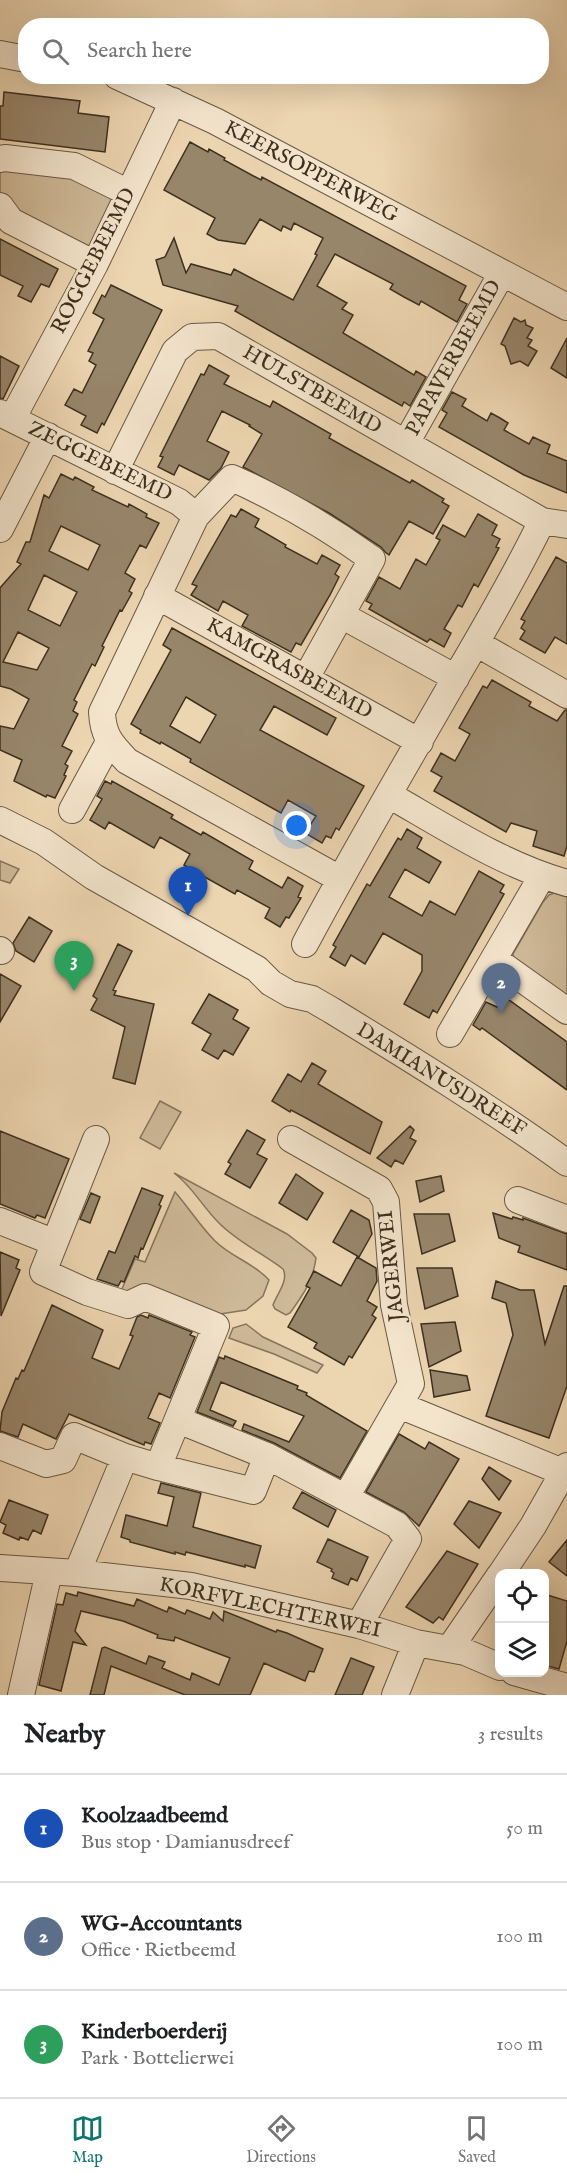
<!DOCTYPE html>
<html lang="en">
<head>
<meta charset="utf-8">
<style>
	:root { --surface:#fff; --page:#f2f2f2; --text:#202124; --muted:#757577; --line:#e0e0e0; --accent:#0f766e }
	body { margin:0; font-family:"IM FELL English",serif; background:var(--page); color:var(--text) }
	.controls { position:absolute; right:18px; bottom:18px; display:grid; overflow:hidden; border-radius:12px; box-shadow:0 6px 24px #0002 }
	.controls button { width:54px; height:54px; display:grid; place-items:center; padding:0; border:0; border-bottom:2px solid var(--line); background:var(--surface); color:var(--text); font:30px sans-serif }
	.you { position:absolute; left:297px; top:826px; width:21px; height:21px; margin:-15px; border:4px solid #fff; border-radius:50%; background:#1a73e8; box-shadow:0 0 0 9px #1a73e833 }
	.badge { display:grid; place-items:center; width:39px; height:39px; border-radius:50%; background:var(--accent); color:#fff; font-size:20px; font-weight:700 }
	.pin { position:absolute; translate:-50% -50px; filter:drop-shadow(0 2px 3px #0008) }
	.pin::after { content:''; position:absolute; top:32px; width:21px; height:18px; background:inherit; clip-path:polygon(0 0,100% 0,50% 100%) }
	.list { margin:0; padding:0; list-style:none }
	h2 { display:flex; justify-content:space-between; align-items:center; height:78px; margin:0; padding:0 24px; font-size:26px }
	h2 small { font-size:20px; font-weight:400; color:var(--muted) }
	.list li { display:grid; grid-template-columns:39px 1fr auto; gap:18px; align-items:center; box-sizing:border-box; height:108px; padding:0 24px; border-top:2px solid var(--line) }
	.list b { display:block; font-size:22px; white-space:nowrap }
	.list p { margin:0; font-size:20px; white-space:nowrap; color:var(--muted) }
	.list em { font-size:20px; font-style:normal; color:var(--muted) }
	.icon { flex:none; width:33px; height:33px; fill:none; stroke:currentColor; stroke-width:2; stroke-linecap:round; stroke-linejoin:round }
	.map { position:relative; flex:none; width:567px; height:1695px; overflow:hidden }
	.search { position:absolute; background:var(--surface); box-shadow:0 6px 24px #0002; left:18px; right:18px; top:18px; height:66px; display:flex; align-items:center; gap:15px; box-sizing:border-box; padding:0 21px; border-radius:24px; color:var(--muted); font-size:22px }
	.sheet { height:402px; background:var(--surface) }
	nav { display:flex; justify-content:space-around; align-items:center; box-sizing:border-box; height:84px; border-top:2px solid var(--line); background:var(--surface); font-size:16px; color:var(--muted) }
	nav a { display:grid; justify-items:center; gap:3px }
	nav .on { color:var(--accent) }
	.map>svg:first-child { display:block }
	.green { fill:#ceb998; stroke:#86745c; stroke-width:1.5 }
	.building { fill:#98866b; stroke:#3e301f; stroke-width:1.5; fill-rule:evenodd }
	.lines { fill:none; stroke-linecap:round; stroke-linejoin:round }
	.minor-casing { stroke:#6a5944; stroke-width:28 }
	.minor { stroke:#f3e4cc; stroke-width:26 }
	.labels { text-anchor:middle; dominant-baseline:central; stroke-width:5; stroke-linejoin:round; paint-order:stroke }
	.street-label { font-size:21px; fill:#3e301f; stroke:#f3e4cc }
</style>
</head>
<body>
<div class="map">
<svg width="567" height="1695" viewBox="0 0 567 1695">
	<rect width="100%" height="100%" fill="#ecd5b1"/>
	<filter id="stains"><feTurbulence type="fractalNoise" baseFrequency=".00333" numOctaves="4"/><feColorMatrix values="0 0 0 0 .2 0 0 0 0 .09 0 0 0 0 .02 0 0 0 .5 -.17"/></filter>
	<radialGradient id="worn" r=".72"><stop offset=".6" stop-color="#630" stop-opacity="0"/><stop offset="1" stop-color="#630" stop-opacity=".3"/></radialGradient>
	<path class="green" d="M0,169L71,177L116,195L94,249L18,218L0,197Z
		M0,861L19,869L10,883L0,880Z
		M554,893L567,897V1000L514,961L513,954L543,902L549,895Z
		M160,1101L181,1112L160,1149L140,1138Z
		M174,1173L287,1234L312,1253L316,1258C313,1281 303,1295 290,1313L286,1315L275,1309L273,1305C277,1294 289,1280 283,1269C262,1253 236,1241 218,1222C202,1206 192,1186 174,1173Z
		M175,1192C189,1208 200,1226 215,1241C231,1257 254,1263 269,1280L263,1296L246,1310L220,1314L136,1296L121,1291L135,1259L145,1262Z
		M246,1324L263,1337L323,1365L317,1373L274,1354L229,1338L233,1328Z"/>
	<path class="building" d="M4,92L80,101L78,113L109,117L105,152L0,139V106H3Z
		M190,142L208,152L209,149L225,158L224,160L261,180L262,177L466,286L459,300L467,304L457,322L421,301L419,305L404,297L390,289L393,284L335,254L317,286L347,303L342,309L353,315L343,333L414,375L416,371L426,377L410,406L404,402L402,406L235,311L238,306L163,285L156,260L165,257L174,238L186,273L191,264L231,275L234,269L293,300L317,255L315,254L323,238L294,223L291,230L283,226L281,231L260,219L245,244L218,240L207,234L215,218L164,190Z
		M0,239L58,269L49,287L41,284L31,302L18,296L23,286L0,275Z
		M111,285L162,310L104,425L102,423L97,433L81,425L86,416L65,405L74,389L82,393L96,365L89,361L93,353L88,351L104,319L93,313L102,295L105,297Z
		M514,318L521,322L525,320L526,325L533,328L527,338L532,340L528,346L537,351L528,366L520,361L511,364L505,346L501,344Z
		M567,338V378L551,368Z
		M0,356L19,366L3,399L0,398Z
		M209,365L229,376L224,384L270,407L273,401L331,434L329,438L345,447L410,483L412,480L444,499L442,502L449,506L433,534L409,521L389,555L385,552L381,547L329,513L243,467L262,434L249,426L250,425L222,411L207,441L229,452L221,468L209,480L179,465L174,475L158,467L163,457L160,456L201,374L204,375Z
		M452,392L466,399L462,406L487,421L491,413L500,418L508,423L504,430L529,444L533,437L550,445L547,453L567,461V493L524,475L439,427L447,413L442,410Z
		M61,474L73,480L75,477L94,487L92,490L128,507L129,504L147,514L146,517L159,523L146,548L140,545L125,573L135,579L129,591L132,593L122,611L120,610L102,646L104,647L95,666L92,664L74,700L77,702L73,711L78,714L62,746L72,751L65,764L68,766L64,775L66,776L55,798L47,795L46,797L14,781L22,760L0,750V726L14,729L29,699L11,689L0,686V588L21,564L17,562L26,542H30L44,495L49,498ZM61,526L100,545L88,570L49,551ZM44,575L77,592L60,626L28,610ZM18,632L49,648L37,670L3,662Z
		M241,509L259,519L255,527L286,545L285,547L317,564L322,555L340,565L335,574L339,577L330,595L301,645L296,643L291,652L242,626L248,615L223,601L218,611L191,595L197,586L192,584L208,555L231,515L236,517Z
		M478,514L497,525L492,535L500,539L496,547L499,548L478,587L474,584L462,607L458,605L444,629L451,633L444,647L430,639L427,642L369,609L372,604L366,601L379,577L400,589L416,559L426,565L440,540L436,538L443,525L465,537Z
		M556,557L567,563V644L555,637L545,653L520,639L525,631L521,628L525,621L521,619Z
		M172,628L336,718L327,735L274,706L260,730L364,786L339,830L336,828L331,838L326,836L322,843L305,833L316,816L288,800L281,813L190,762L191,759L161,742L160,744L140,733L141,730L131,724L171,650L163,645ZM186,697L216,715L200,743L170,726Z
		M492,680L531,702L529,706L557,721L565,710H567V846L564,856L533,846L537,831L511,823L506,832L434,791L442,777L431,771L441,753L455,761L470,734L459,728L483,686L487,688Z
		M105,781L111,784L112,781L173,815L171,818L201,835L203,832L253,861L249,869L282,888L288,877L303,886L298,897L301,898L289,918L286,917L280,927L265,918L270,908L237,890L235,894L203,876L198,885L183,876L188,867L184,865L190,854L160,837L154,848L109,822L105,829L90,820L102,799L97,796Z
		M407,829L422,838L417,848L441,862L429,883L405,869L389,897L422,916L430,901L455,915L479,871L504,885L500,892L504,894L437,1013L433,1010L429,1018L404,1004L422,971V955L383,933L365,964L351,955L345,966L330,957L336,947L333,945L367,884L370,886L398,838L401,840Z
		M29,917L52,931L34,962L16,951L13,943Z
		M118,944L132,951L113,990L116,991L114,995L154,1004L135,1084L113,1078L125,1027L91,1010L97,999L93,996Z
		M0,974L21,986L0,1022Z
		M209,994L238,1010L233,1019L249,1028L233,1055L224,1050L218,1059L202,1050L211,1034L192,1023Z
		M505,997L567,1042V1090L482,1028L480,1030L473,1025L486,1002L497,1007Z
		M312,1063L326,1071L318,1084L382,1122L370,1154L306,1118L291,1110L290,1112L272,1101L288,1074L301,1082Z
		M410,1126L414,1130L410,1138L416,1141L403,1164L395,1160L391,1167L377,1158Z
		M247,1130L265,1140L257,1154L267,1159L250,1188L225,1174L231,1164L228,1162Z
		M0,1131L69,1159L45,1218L37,1215L35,1218L0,1204Z
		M296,1174L323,1193L307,1220L279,1203Z
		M441,1176L444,1191L420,1202L416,1181Z
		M142,1188L163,1196L159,1205L161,1206L143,1249L141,1248L138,1258L135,1256L124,1282L121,1281L118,1286L97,1279L109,1251L115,1253Z
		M91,1193L100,1197L90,1223L80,1219Z
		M351,1210L369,1220L372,1234L359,1257L333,1242Z
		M493,1213L512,1219L513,1217L523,1220V1218L567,1234V1270L518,1252L520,1246L499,1238Z
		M414,1214H449L455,1241L422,1254Z
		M0,1252L19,1260L16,1268L20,1270L1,1316Z
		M357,1257L376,1268L377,1281L367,1301L377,1307L372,1315L376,1318L352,1358L349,1356L344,1365L314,1348L317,1343L288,1327L310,1288L306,1286L314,1271L341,1286Z
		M417,1268H452L458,1296L425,1309Z
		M496,1281L520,1290H534L545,1344L564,1286H567V1386L549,1438L486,1416L513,1335L506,1303L492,1298Z
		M52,1305L103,1330L92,1358L119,1369L133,1336L130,1335L137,1317L141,1315L148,1318L149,1315L192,1332L190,1335L195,1337L170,1398L159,1393L148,1418L160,1423L151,1444L145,1442L144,1445L69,1414L56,1439L23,1424L18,1437L0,1431L2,1412L16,1378L18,1379L22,1370L24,1371Z
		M455,1322L461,1351L429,1367L421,1324Z
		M225,1356L298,1386L297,1389L307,1393L306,1395L367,1431L340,1478L274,1443L242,1430L244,1424L289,1442L304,1416L221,1382L210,1410L236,1421L233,1426L197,1412L219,1357L224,1359Z
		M430,1370L467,1376L470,1390L434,1397Z
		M399,1434L425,1449L429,1442L459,1459L419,1526L404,1512L366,1492Z
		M489,1467L511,1481L499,1500L482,1479Z
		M161,1483L201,1493L193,1527L261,1546L255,1568L245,1565V1567L186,1552L185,1555L175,1552V1554L130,1542V1540L121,1537L126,1515L167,1526L174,1497L158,1493Z
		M302,1492L336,1510L328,1527L293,1508Z
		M9,1500L48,1515L41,1534L33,1530L28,1540L20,1537L19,1540L3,1533L6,1525L0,1522Z
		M469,1501L501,1513L479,1548L454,1524Z
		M328,1539L368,1557L357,1581L351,1578L348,1585L332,1578L334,1573L331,1571L332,1569L317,1562Z
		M567,1540V1576L549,1562Z
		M447,1551L478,1564L443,1620L439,1617L433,1623L406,1607Z
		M78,1592L134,1606L137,1599L167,1612L169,1607L185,1614L187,1610L210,1619L213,1612L223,1621L224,1611L276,1632L277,1630L287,1633L323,1649L314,1672L309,1671L305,1681L264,1663L250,1695H185L111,1666L104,1695H90L102,1648L105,1647L146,1664L149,1656L165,1662L162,1668L190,1680L192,1673L219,1685L230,1658L175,1637L174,1641L157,1638L158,1635L123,1621L81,1611L75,1631L86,1645L73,1642L61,1691L39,1685L57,1604L63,1605L66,1593L77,1596Z
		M544,1594L567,1601V1641L559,1669L544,1665Z
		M351,1658L374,1667L362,1695H335Z"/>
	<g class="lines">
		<g class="minor-casing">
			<path id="minor" d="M0,54L26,59
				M117,76L215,121L567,307
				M0,159L5,158L74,166L129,193
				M0,206L11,221L95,264
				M0,413L179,502L196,516
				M12,419L95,264L173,101
				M406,443L502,273
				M115,471L175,351L192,337L218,336L542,521L567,525
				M0,529L48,436
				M157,596L420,742
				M341,615L456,678
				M476,643L567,695
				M306,678L372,559C329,528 281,500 232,478L196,516L102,712C103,736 111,744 127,761L340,879
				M389,795C447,828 503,865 567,883
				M72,810L109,742
				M0,820L44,842L94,877L257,969L271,983L290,994L312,999L331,1010C411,1059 491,1108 567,1163
				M305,944C353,854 405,766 456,677C486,626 516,574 542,521
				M0,950L1,951
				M494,959L567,1011
				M450,1034L542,876
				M96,1139L43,1272L87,1292L128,1305L145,1297L216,1326L158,1467L125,1457
				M291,1139L379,1189L386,1202L394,1305L411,1384L346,1497
				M518,1200L567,1219
				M0,1221L53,1242
				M399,1405L565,1473
				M178,1420L267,1456L397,1525L408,1539L359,1625
				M0,1446L46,1464L63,1460L74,1436L125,1457L77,1573
				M158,1467L253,1491L267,1456
				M0,1568L77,1573L191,1586L359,1625L416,1643L465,1652L500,1667
				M501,1574L533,1526L567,1466
				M450,1648L500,1575
				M514,1672L567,1687
				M21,1695L49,1572
				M395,1695L416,1643"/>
		</g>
		<use href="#minor" class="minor"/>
	</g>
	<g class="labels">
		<g class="street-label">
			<text transform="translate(311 172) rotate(28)">KEERSOPPERWEG</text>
			<text transform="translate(94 261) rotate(-63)">ROGGEBEEMD</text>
			<text transform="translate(454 358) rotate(-61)">PAPAVERBEEMD</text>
			<text transform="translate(312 390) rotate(30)">HULSTBEEMD</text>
			<text transform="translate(100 462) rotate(26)">ZEGGEBEEMD</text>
			<text transform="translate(289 669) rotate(29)">KAMGRASBEEMD</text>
			<text transform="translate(441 1080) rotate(32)">DAMIANUSDREEF</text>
			<text transform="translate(392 1266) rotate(-96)">JAGERWEI</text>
			<text transform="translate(270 1608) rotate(12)">KORFVLECHTERWEI</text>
		</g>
	</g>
	<rect width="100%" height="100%" filter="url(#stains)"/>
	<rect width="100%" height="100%" fill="url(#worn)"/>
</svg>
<div class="controls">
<button><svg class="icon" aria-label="locate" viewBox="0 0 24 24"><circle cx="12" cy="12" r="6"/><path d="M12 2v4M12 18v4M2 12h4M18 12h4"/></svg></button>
<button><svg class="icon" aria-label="layers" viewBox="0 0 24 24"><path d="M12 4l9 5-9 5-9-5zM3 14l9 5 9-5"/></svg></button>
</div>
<div class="you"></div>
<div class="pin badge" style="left:188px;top:916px;background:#1a4fb4">1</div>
<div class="pin badge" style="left:501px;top:1013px;background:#5c6f8a">2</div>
<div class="pin badge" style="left:74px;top:991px;background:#2e9e5b">3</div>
<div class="search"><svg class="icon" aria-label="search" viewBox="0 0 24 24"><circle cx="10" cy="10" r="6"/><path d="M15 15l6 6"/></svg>Search here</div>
</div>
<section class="sheet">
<h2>Nearby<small>3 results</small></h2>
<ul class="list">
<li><span class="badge" style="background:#1a4fb4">1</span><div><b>Koolzaadbeemd</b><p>Bus stop · Damianusdreef</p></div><em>50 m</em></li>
<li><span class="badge" style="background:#5c6f8a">2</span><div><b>WG-Accountants</b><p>Office · Rietbeemd</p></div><em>100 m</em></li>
<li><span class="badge" style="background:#2e9e5b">3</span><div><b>Kinderboerderij</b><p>Park · Bottelierwei</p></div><em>100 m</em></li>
</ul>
</section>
<nav>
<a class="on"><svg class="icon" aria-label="map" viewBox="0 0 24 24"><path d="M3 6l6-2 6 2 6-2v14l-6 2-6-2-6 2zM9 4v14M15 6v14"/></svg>Map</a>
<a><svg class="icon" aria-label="directions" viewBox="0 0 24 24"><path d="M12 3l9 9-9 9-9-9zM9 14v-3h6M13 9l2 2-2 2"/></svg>Directions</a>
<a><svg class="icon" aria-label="saved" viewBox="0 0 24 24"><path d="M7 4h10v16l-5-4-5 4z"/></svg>Saved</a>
</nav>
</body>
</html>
